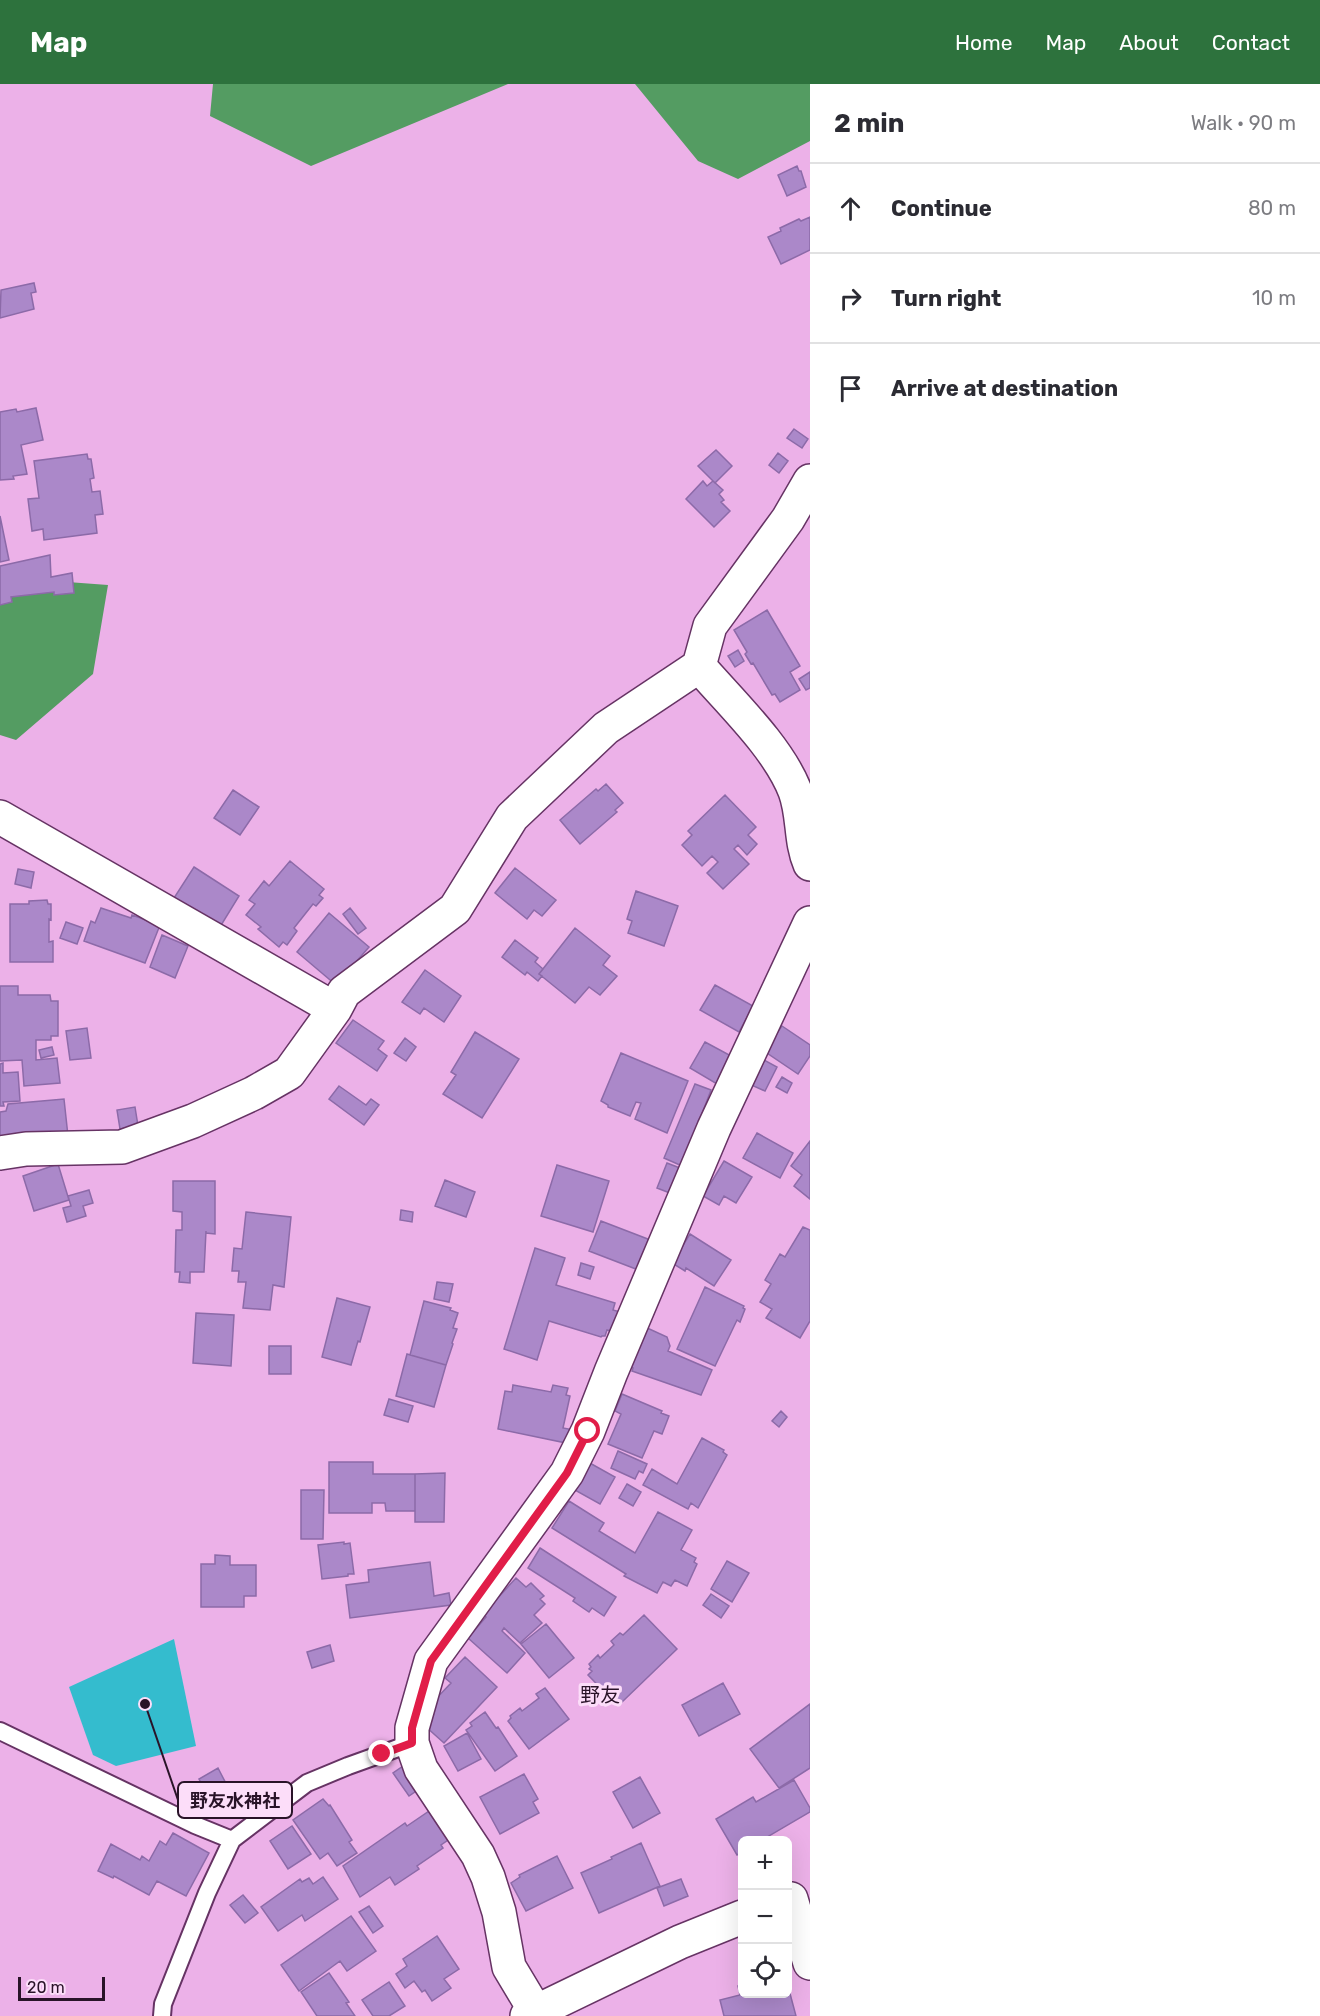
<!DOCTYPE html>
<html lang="en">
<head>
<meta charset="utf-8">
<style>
	:root { --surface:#fff; --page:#f7f7f7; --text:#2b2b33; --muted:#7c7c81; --line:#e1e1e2; --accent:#2d723d }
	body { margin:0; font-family:Rubik,"Noto Sans JP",sans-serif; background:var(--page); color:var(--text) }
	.controls { position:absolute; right:18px; bottom:18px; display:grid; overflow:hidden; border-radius:9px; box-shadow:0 6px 24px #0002 }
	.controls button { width:54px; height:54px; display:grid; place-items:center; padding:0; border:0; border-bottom:2px solid var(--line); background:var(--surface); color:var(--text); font:30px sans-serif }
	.scale { position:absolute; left:18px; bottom:15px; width:87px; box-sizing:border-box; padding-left:6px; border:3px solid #291328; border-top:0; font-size:16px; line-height:21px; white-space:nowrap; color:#291328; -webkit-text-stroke:4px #fcddf9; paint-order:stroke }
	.stop { position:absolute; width:18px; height:18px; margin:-14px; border:4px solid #e11d48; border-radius:50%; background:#fff }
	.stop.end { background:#e11d48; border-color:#fff; box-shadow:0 2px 6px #0008 }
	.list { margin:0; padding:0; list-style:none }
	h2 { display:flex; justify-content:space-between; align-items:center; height:78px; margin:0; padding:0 24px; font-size:26px }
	h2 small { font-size:20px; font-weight:400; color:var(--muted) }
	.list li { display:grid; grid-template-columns:39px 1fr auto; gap:18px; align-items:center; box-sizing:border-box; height:90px; padding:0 24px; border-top:2px solid var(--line) }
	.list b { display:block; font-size:22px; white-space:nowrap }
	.list em { font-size:20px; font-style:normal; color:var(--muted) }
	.icon { flex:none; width:33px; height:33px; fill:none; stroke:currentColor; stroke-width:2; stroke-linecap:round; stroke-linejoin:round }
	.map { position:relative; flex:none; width:810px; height:1932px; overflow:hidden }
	header { display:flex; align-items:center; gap:36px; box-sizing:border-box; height:84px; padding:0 30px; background:var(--accent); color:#fff }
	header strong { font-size:28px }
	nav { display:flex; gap:33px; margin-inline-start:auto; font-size:21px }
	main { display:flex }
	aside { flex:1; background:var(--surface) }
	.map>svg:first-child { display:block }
	.forest { fill:#549c62 }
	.water { fill:#34bcce }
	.building { fill:#ab88c9; stroke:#8c6aa8; stroke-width:1.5 }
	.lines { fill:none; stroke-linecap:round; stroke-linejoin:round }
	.service-casing { stroke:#663364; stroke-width:20 }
	.minor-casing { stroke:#663364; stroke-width:36 }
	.tertiary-casing { stroke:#663364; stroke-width:36 }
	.service { stroke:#fff; stroke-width:16 }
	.minor { stroke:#fff; stroke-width:33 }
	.tertiary { stroke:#fff; stroke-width:33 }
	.route { stroke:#e11d48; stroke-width:8 }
	.labels { text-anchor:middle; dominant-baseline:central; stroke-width:6; stroke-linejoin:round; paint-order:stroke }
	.quarter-label { font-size:20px; fill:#291328; stroke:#fcddf9 }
	.leader { fill:none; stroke:#291328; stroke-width:2 }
	.callout-dot { fill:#291328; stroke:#fcddf9; stroke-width:2 }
	.callout { fill:#fcddf9; stroke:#291328; stroke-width:2 }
	.callout-label { font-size:18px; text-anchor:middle; font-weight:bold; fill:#291328 }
</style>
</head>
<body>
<header>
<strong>Map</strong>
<nav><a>Home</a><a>Map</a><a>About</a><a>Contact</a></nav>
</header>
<main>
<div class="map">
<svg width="810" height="1932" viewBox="0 0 810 1932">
	<rect width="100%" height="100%" fill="#ecb1e8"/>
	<path class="forest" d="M213,0H508L311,82L210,32Z
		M635,0H810V57L738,95L698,77Z
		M0,493L108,501L93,590L16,656L0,651Z"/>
	<path class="water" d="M174,1555L196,1662L116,1682L93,1671L69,1603Z"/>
	<path class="building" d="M797,82L799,87H801L806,103L787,112L778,91Z
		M810,133V166L781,180L768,153L781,147L780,144L799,135L801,137Z
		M34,199L36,208L31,209L34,225L0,234L1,206Z
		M36,324L43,356L21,361L27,390L13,392L14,395L0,396V328L16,325L17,328Z
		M794,345L808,355L802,364L787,354Z
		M716,366L732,382L715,399L698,382Z
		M778,369L788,377L779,389L769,381Z
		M87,370L88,375H91L94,394L90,395L92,408L100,407L103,430L95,431L97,449L44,456L43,445L32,447L28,415L39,414L34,377Z
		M703,397L707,402L713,397L723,406L719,410L724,416L721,418L730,427L714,443L686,415Z
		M0,432L9,476L0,478Z
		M50,471L51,493L72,489L74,509L54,511V508L11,513L12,518L0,521V482Z
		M767,526L800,582L790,588L800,606L780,618L775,610L772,611L753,579L751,580L745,570L747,568L734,546Z
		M738,566L744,577L735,583L728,572Z
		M810,588V604L806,606L799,595Z
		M606,700L623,719L615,726L617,728L580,760L560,736L596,705L598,707Z
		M233,706L259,723L240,751L214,734Z
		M725,711L756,743L748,751L757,760L747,771L738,761L734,765L749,780L723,805L707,789L718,778L712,772L702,782L682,761L692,751L688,747Z
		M290,777L324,805L319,811L323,814L316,822L313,820L294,844L297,847L287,861L283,858L279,863L258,845L261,843L246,831L255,820L249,816L264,797L269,802Z
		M194,783L239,812L220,843L174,814Z
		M515,784L556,816L542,832L534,826L527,835L495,809Z
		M18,785L34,788L31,804L15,800Z
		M636,807L678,822L664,862L628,849L632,837L627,835Z
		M47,816L48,820H51V836L49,835V858L53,857V878H10V820H29V817Z
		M101,824L131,834L132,831L160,841L145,879L84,857L91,837L95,839Z
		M350,824L366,844L358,850L343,830Z
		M329,829L369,863L336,901L297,868Z
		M66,838L83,844L77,860L60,854Z
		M575,844L610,872L603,881L617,892L600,911L589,903L575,919L539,890Z
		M162,851L188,862L175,894L150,883Z
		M515,856L538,874L535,878L543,885L539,890L542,892L538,897L527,888L525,891L502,873Z
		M425,886L461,912L444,938L424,924L420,930L402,918Z
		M715,901L753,922L739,948L700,926Z
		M0,902H18V911H50L51,917H58V952H51V956H36V976L57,974L60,999L24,1002L22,976L0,977Z
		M353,936L384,957L378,965L387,972L377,987L336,959Z
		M782,942L810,961V972L798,990L764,967Z
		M87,944L91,974L70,976L66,947Z
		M475,948L519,975L482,1034L443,1010L456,991L451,988Z
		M405,954L416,963L406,977L394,969Z
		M705,958L733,973L717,1000L690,984Z
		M52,963L54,971L41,974L39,966Z
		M621,969L688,997L667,1049L635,1035L641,1019L636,1018L630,1032L608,1023V1021L601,1017Z
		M762,975L777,983L765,1007L749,1000Z
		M3,979V989L18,988L20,1017L3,1018L4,1022H0V980Z
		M782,993L792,999L787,1009L776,1003Z
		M695,1000L711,1006L682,1082L664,1074Z
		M339,1002L366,1021L371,1015L379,1021L364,1041L329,1015Z
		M64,1015L68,1052L0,1060V1028L6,1027L8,1020Z
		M135,1023L138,1042L120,1045L117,1026Z
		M757,1049L793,1069L780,1094L743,1074Z
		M810,1057V1115L794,1102L802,1091L791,1082Z
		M724,1077L752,1093L736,1119L724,1112L719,1121L703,1112Z
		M667,1079L685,1086L675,1111L657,1104Z
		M58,1080L69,1116L34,1127L23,1092Z
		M557,1081L609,1097L593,1148L541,1132Z
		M445,1096L475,1108L466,1133L435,1122Z
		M173,1097H215V1150L206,1149V1147L204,1188H190V1199L179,1198L180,1188H175L176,1146H182V1128L173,1127Z
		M89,1106L93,1119L83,1122L86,1132L67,1138L63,1124L71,1122L68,1112Z
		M401,1126L413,1128L412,1138L400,1136Z
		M246,1128L291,1133L284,1203L273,1201L270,1226L243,1224L246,1198H238L239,1187H232L234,1164L242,1165Z
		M601,1137L653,1157L641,1187L589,1167Z
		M803,1143L810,1146V1237L800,1254L766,1234L772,1225L760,1218L771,1200L765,1196L780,1170L785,1173Z
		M690,1150L731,1176L714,1202L686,1184L685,1187L672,1179Z
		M535,1164L565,1174L556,1201L615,1219L613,1226L620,1228L614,1248L607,1246L605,1252H602L601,1253L549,1237L537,1276L504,1265Z
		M581,1179L594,1183L590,1195L578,1191Z
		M437,1198L453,1200L449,1218L434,1215Z
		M705,1203L744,1222L743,1224L745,1225L740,1238L737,1236L715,1282L677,1265Z
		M337,1214L370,1223L360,1258L358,1257L351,1281L322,1273Z
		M424,1217L451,1224L450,1226L458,1229L453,1244L457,1245L452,1259L453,1260L446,1281L410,1271Z
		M196,1229L234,1231L231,1282L193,1279Z
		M645,1243L667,1253L670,1262L668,1267L712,1286L701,1311L632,1287L633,1284L630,1283Z
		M269,1262H291V1290H269Z
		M407,1270L446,1281L434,1323L396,1312Z
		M513,1301L551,1308L553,1301L568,1304L566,1311L570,1312L563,1344L574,1346L571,1360L498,1345L505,1307L512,1308Z
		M622,1310L662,1327L661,1329L669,1332L662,1350L654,1347L642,1374L608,1360L621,1330L615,1327Z
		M389,1315L413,1322L408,1338L384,1331Z
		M781,1327L787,1333L779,1343L772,1337Z
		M702,1354L724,1366L723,1368L727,1371L698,1424L691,1419L688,1425L643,1401L652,1385L677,1400Z
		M618,1367L647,1380L643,1389L639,1387L635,1395L611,1384Z
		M329,1378H373V1390H415V1427H386L385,1419H372V1429H329Z
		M588,1378L615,1393L600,1420L573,1405Z
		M445,1389L444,1438H415V1390Z
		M627,1400L641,1408L633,1422L619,1414Z
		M301,1406H324L323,1455H301Z
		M569,1417L604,1439L599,1447L635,1469L658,1428L692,1446L681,1466L696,1474L694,1478L697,1480L687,1502L675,1496L671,1502L663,1498L657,1509L624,1492L626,1490L552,1444Z
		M344,1458V1460L350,1459L354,1490H348V1492L322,1495L318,1461Z
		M540,1464L616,1513L604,1532L592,1524L589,1528L573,1517L575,1514L528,1484Z
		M215,1471L230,1472V1481H256V1512H244V1523H201V1480H215Z
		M727,1477L749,1489L732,1518L711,1505Z
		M430,1478L434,1512L449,1509L451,1521L350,1534L346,1501L369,1498L368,1486Z
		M516,1494L526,1503L531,1499L544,1512L540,1515L545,1520L534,1531L542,1539L520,1559L504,1544L502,1547L525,1569L507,1589L468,1554L486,1533L483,1530Z
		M711,1510L729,1522L721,1534L703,1521Z
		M644,1531L677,1565L621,1619L619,1617L616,1620L588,1591L592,1587L589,1585L591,1583L589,1580L598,1571L600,1574L614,1561L611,1557L620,1549L623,1551Z
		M546,1540L574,1574L549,1594L521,1560Z
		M330,1561L334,1577L312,1584L307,1568Z
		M465,1573L497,1603L444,1659L425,1642L430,1621L451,1599L445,1594Z
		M723,1599L740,1630L699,1652L682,1621Z
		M545,1604L569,1635L529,1665L508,1637L511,1634L510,1632L520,1624L522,1627L539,1614L536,1610Z
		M810,1620V1684L779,1704L750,1665Z
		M485,1628L496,1644L498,1643L517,1672L495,1687L466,1646L472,1642L470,1639Z
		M467,1649L481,1675L458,1687L444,1662Z
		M409,1678L425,1701L409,1712L393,1689Z
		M218,1684L233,1713L214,1723L199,1695Z
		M524,1690L538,1715L533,1718L539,1729L500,1750L480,1713Z
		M640,1693L660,1729L633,1744L613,1708Z
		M794,1696L810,1724V1728L762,1756H742V1768L737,1771L716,1735L753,1713L756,1718Z
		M323,1715L329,1722L330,1721L352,1756L349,1758L357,1769L337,1782L328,1769L320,1775L293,1736Z
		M435,1723L454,1752L441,1761L443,1764L417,1782L419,1785L395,1801L390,1793L360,1813L343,1782L405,1739L407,1742Z
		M292,1742L311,1770L288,1785L270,1757Z
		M173,1749L209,1769L186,1812L157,1797L149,1811L114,1792L113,1794L98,1787L111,1760L140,1776L142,1772L149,1777L160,1757L166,1761Z
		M641,1759L660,1802L599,1829L581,1789L612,1775L611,1773Z
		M557,1772L573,1804L526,1827L511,1799L520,1793L519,1791Z
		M323,1793L338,1815L305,1837L302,1831L278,1847L261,1823L300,1795L302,1798L309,1794L313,1800Z
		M681,1795L688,1812L664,1822L657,1804Z
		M243,1811L258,1829L245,1839L230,1821Z
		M369,1822L383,1842L373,1849L359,1828Z
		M351,1832L376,1867L347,1887L340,1877L299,1907L281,1881Z
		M437,1852L459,1885L444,1895L451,1904L432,1917L425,1906L422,1908L414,1897L405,1904L396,1890L407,1882L403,1875Z
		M329,1889L349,1918L346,1919L355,1932H317L301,1908Z
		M389,1898L405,1922L389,1932H373L362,1916Z
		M742,1900V1910H788V1902L796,1932H724L720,1916L740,1911L738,1902Z"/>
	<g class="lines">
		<g class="service-casing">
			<path id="service" d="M0,1647L195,1741L232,1756
				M162,1932L163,1920L207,1809L232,1756L307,1699L348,1682L412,1659"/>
		</g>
		<g class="minor-casing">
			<path id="minor" d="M699,582C730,618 778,663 795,707C804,731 800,757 810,780
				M0,733L335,925
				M0,1069L26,1065L122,1063L193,1037L254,1009L289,989L335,925L344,908L455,825L512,733L606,644L699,582L710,542L788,435L810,397
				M536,1928L509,1883L499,1828L488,1793L478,1771L421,1685L412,1659V1644L431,1577L567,1389L588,1347L611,1288L714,1044L810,839"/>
		</g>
		<g class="tertiary-casing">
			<path id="tertiary" d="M791,1815L810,1879
				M527,1932L680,1858L742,1833"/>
		</g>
		<use href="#service" class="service"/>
		<use href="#minor" class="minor"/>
		<use href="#tertiary" class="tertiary"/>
	</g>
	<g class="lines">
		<path class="route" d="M382,1670L412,1659V1644L431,1577L567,1389L588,1347"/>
	</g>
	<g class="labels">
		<g class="quarter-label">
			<text x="600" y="1611">野友</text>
		</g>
	</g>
	<path class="leader" d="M145 1620L178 1716"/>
	<circle class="callout-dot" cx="145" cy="1620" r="6"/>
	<rect class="callout" x="178" y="1698" width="114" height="36" rx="6"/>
	<g class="callout-label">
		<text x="235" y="1723">野友水神社</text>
	</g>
</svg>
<div class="controls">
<button>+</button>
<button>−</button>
<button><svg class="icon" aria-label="locate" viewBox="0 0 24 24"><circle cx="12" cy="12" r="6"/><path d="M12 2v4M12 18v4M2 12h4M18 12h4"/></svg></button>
</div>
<div class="scale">20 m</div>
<div class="stop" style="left:588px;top:1347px"></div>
<div class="stop end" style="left:382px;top:1670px"></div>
</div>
<aside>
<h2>2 min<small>Walk · 90 m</small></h2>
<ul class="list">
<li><svg class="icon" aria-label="ahead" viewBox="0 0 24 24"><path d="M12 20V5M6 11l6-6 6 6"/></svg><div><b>Continue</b></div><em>80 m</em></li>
<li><svg class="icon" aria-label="right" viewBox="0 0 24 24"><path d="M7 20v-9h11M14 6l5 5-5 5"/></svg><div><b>Turn right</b></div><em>10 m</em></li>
<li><svg class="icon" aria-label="arrive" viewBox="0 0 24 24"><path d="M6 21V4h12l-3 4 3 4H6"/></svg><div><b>Arrive at destination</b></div></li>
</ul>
</aside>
</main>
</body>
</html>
